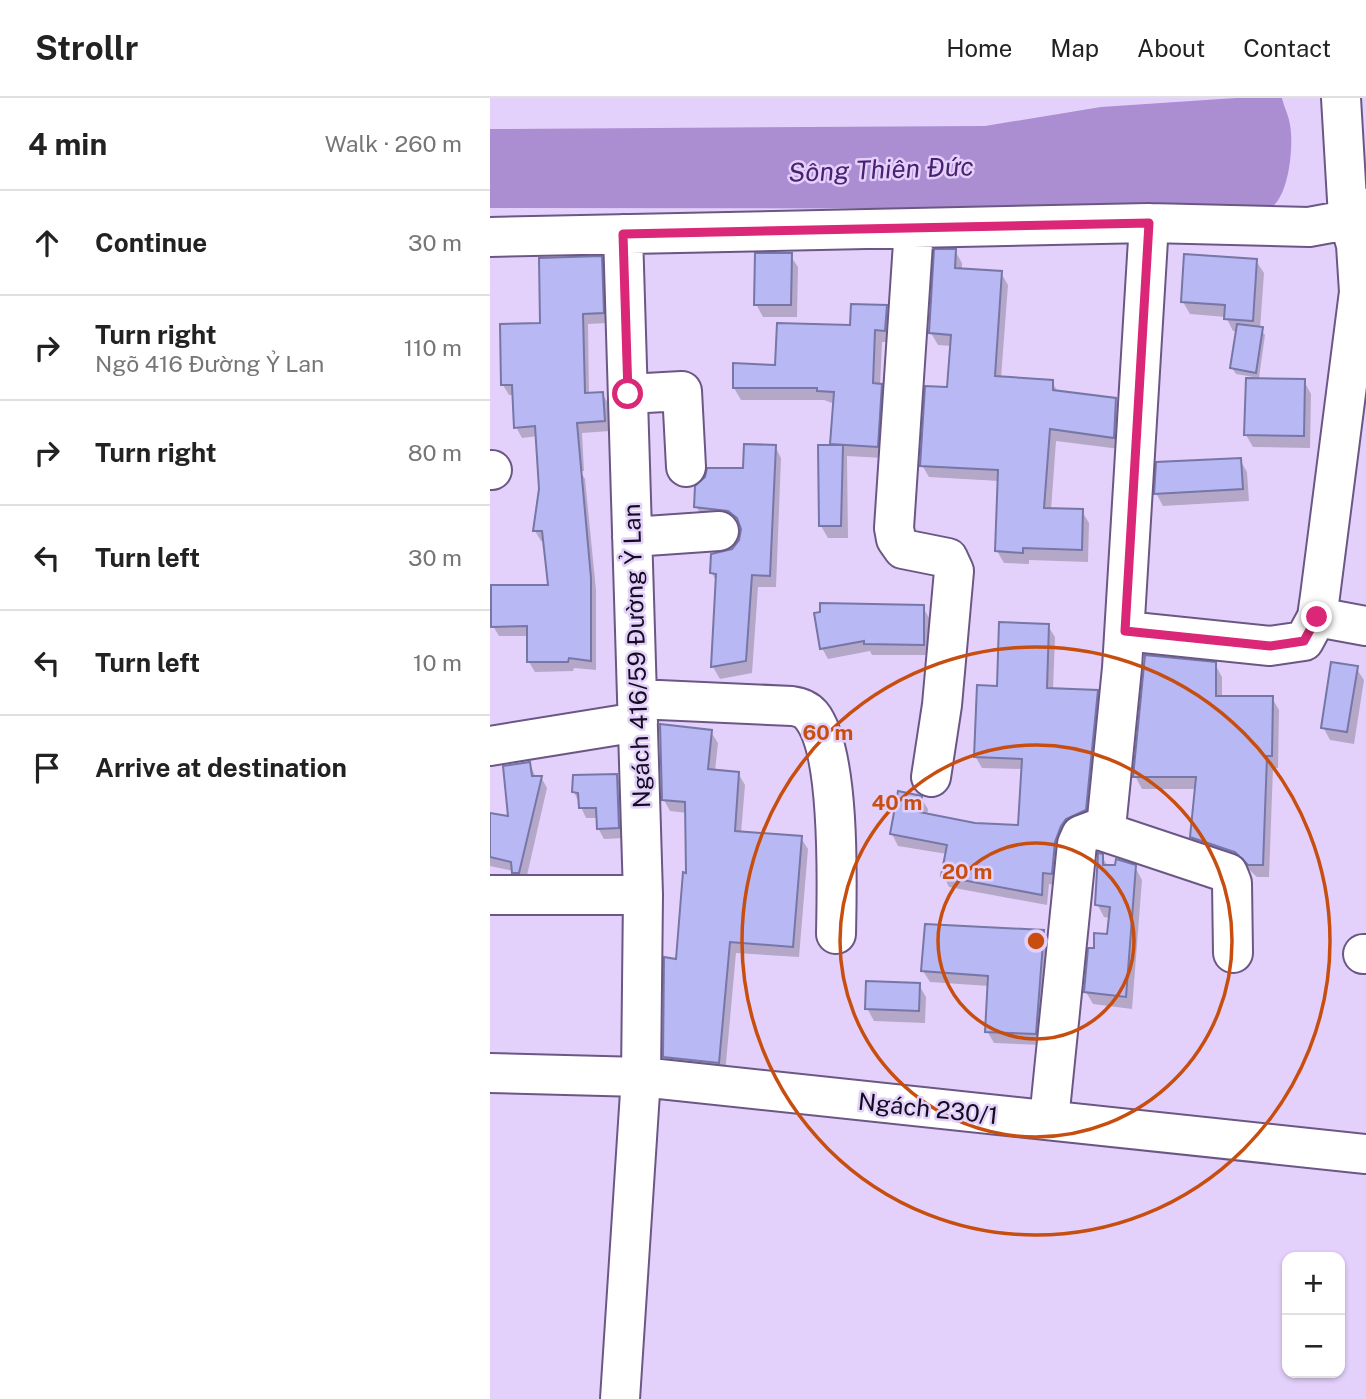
<!DOCTYPE html>
<html lang="en">
<head>
<meta charset="utf-8">
<style>
	:root { --surface:#fff; --page:#f6f6f6; --text:#222; --muted:#767676; --line:#e0e0e0 }
	body { margin:0; font-family:"Public Sans",sans-serif; background:var(--page); color:var(--text) }
	.controls { position:absolute; right:21px; bottom:21px; display:grid; overflow:hidden; border-radius:14px; box-shadow:0 2px 5px #0004 }
	.controls button { width:63px; height:63px; display:grid; place-items:center; padding:0; border:0; border-bottom:2px solid var(--line); background:var(--surface); color:var(--text); font:35px sans-serif }
	.stop { position:absolute; width:21px; height:21px; margin:-16px; border:5px solid #db2777; border-radius:50%; background:#fff }
	.stop.end { background:#db2777; border-color:#fff; box-shadow:0 2px 7px #0008 }
	.list { margin:0; padding:0; list-style:none }
	h2 { display:flex; justify-content:space-between; align-items:center; height:91px; margin:0; padding:0 28px; font-size:30px }
	h2 small { font-size:23px; font-weight:400; color:var(--muted) }
	.list li { display:grid; grid-template-columns:46px 1fr auto; gap:21px; align-items:center; box-sizing:border-box; height:105px; padding:0 28px; border-top:2px solid var(--line) }
	.list b { display:block; font-size:26px; white-space:nowrap }
	.list p { margin:0; font-size:23px; white-space:nowrap; color:var(--muted) }
	.list em { font-size:23px; font-style:normal; color:var(--muted) }
	.icon { flex:none; width:38px; height:38px; fill:none; stroke:currentColor; stroke-width:2; stroke-linecap:round; stroke-linejoin:round }
	.map { position:relative; flex:none; width:876px; height:1301px; overflow:hidden }
	header { display:flex; align-items:center; gap:42px; box-sizing:border-box; height:98px; padding:0 35px; background:var(--surface); border-bottom:2px solid var(--line) }
	header strong { font-size:33px }
	nav { display:flex; gap:38px; margin-inline-start:auto; font-size:24px }
	main { display:flex }
	aside { flex:1; background:var(--surface) }
	.map>svg:first-child { display:block }
	.water { fill:#ab8dd2 }
	.shadow { fill:#0003 }
	.building { fill:#b8b9f4; stroke:#7676a7; stroke-width:2 }
	.lines { fill:none; stroke-linecap:round; stroke-linejoin:round }
	.minor-casing { stroke:#6b5785; stroke-width:42 }
	.minor { stroke:#fff; stroke-width:38 }
	.route { stroke:#db2777; stroke-width:9 }
	.ring { fill:none; stroke:#c84e0f; stroke-width:3.5 }
	.labels { text-anchor:middle; dominant-baseline:central; stroke-width:5; stroke-linejoin:round; paint-order:stroke }
	.street-label { font-size:24px; fill:#150d1f; stroke:#e3d1fb }
	.water-label { font-size:26px; font-style:italic; fill:#4a2071; stroke:#e3d1fb }
	.centre { fill:#c84e0f; stroke:#e3d1fb; stroke-width:3.5 }
	.ring-label { font-size:21px; text-anchor:middle; font-weight:bold; fill:#c84e0f; stroke:#e3d1fb; stroke-width:5; stroke-linejoin:round; paint-order:stroke }
</style>
</head>
<body>
<header>
<strong>Strollr</strong>
<nav><a>Home</a><a>Map</a><a>About</a><a>Contact</a></nav>
</header>
<main>
<aside>
<h2>4 min<small>Walk · 260 m</small></h2>
<ul class="list">
<li><svg class="icon" aria-label="ahead" viewBox="0 0 24 24"><path d="M12 20V5M6 11l6-6 6 6"/></svg><div><b>Continue</b></div><em>30 m</em></li>
<li><svg class="icon" aria-label="right" viewBox="0 0 24 24"><path d="M7 20v-9h11M14 6l5 5-5 5"/></svg><div><b>Turn right</b><p>Ngõ 416 Đường Ỷ Lan</p></div><em>110 m</em></li>
<li><svg class="icon" aria-label="right" viewBox="0 0 24 24"><path d="M7 20v-9h11M14 6l5 5-5 5"/></svg><div><b>Turn right</b></div><em>80 m</em></li>
<li><svg class="icon" aria-label="left" viewBox="0 0 24 24"><path d="M17 20v-9H6M10 6l-5 5 5 5"/></svg><div><b>Turn left</b></div><em>30 m</em></li>
<li><svg class="icon" aria-label="left" viewBox="0 0 24 24"><path d="M17 20v-9H6M10 6l-5 5 5 5"/></svg><div><b>Turn left</b></div><em>10 m</em></li>
<li><svg class="icon" aria-label="arrive" viewBox="0 0 24 24"><path d="M6 21V4h12l-3 4 3 4H6"/></svg><div><b>Arrive at destination</b></div></li>
</ul>
</aside>
<div class="map">
<svg width="876" height="1301" viewBox="0 0 876 1301">
	<rect width="100%" height="100%" fill="#e3d1fb"/>
	<path class="water" d="M746,0H792C794,9 799,18 800,27C804,47 799,101 779,111L0,110V31L495,28L611,9Z"/>
	<path class="shadow" d="M465,153L472,165V172L511,175L518,187L511,280L562,284L568,294L625,302L632,314L630,351L566,343L561,412L592,413L599,425L598,464L539,462V466L514,465L507,453L509,383L439,379L432,367L459,291L462,248L448,247L441,235Z
		M300,157L308,169L307,219H273L266,206Z
		M111,160L117,170L118,225L98,226L99,296L112,295L118,305L120,333L92,335L94,373H90L95,381L106,492V572L84,570L83,573L45,574L39,564V538H9L3,528L59,489L55,443H51L45,433L50,383L48,338L32,340L26,329L24,297H19L13,287L51,227Z
		M766,163L774,175L770,231L775,237L769,280L746,276L742,270L748,233H743L736,219L700,216L693,204Z
		M396,209L403,221L402,244H392L390,287L398,300L394,360L357,358L358,440H338L331,428L344,349L345,306L334,302H251L244,290Z
		M814,283L821,296L820,350L763,349L756,337Z
		M285,348L291,360L286,489H268L262,575L230,581L223,569L227,485L222,475L251,443L252,429L246,425L213,420L206,408Z
		M750,362L757,374L759,403L673,408L666,395Z
		M433,509L439,520V557H382L380,553L338,561L332,550Z
		M558,528L565,539L563,592L607,594L613,605L602,723L568,787L559,786L557,807L459,789L453,777L457,756L408,748L402,736L431,700L438,711L437,718L484,726L530,729L533,671L492,670L485,658L509,590Z
		M725,566L732,579V600H782L789,612L788,670H783L779,779H767L754,767L709,751L701,739L707,691H652L645,678Z
		M866,570L874,582L864,646L840,642L833,629Z
		M221,634L228,645L225,673L248,675L255,687L251,735L311,740L318,751L309,859L246,855L235,976L181,970L175,959L198,776L197,715L180,713L174,702Z
		M40,666L46,680L51,679L57,690L35,786H30L24,773L0,768V734L20,721Z
		M126,677L133,688L134,740L114,741L108,730V720H96L84,694Z
		M612,758L618,769H645L652,782L642,911L603,906L596,894L606,852L618,838L620,820L614,819L607,806Z
		M553,834L559,846L552,947L504,945L497,933L499,888L440,884L433,873Z
		M429,887L436,899L435,925L384,923L377,910Z"/>
	<path class="building" d="M444,151H466L465,170L512,173L505,278L563,282V292L626,300L624,340L560,331L554,410L593,411L592,452L533,450V455L505,453L508,372L430,368L435,288L457,289L461,237L439,235Z
		M265,155H302L301,207H264Z
		M694,156L767,161L763,223L734,221L735,207L691,204Z
		M112,158L114,215L93,216L95,295L113,294L115,323L87,325L101,480V563L79,560L78,564H37V528L1,529V487H58L52,433H43L49,391L45,328L24,330L22,287H11L10,226L50,225L49,160Z
		M361,206L397,207L395,233L385,232L383,285L392,286L388,349L340,346L344,294L327,293V290H243V265L285,267L287,225L360,227Z
		M747,226L773,229L766,275L740,270Z
		M756,280L815,281L814,338L754,337Z
		M254,346L286,347L280,478L262,477L256,563L221,569L226,476L220,475L221,456L242,451L249,442L251,431L247,420L238,413L204,409L205,388L215,379L217,370H253Z
		M328,347H353L351,428H329Z
		M751,360L753,391L664,396L666,364Z
		M330,505L434,507V547L374,546V543L330,551L324,515L330,514Z
		M509,524L559,526L557,590L608,592L596,712L576,721L571,728L565,744L562,776L553,775L552,797L451,778L457,747L400,736L408,693L432,698L429,714L485,725L528,727L532,661L484,659L487,587L507,588Z
		M655,557L726,564V598H783L782,658H777L773,767H758L745,754L700,739L706,679H643Z
		M841,564L868,568L857,634L831,630Z
		M170,626L222,632L218,671L249,674L245,733L312,738L303,849L240,844L229,965L173,959L174,859L186,861L193,774L196,775L195,704L172,702Z
		M40,664L42,678H52L29,775H22L21,764L0,759V715L18,718L13,668Z
		M127,676L129,730L107,731L106,710H89L88,695L82,694L83,677Z
		M608,755L613,756V767H625L626,761L646,767L636,899L594,894L598,850H604V835L617,836L620,809L605,807Z
		M435,826L554,832L546,936L495,934L498,878L431,873Z
		M376,883L430,885L429,913L375,911Z"/>
	<g class="lines">
		<g class="minor-casing">
			<path id="minor" d="M424,130L404,430L406,441L413,451L458,460L464,473L452,607L441,679
				M0,139L659,125L819,129L846,124L876,110
				M138,296L192,293L196,369
				M0,372H2
				M142,439L229,433
				M827,519L876,528
				M635,533L780,548L814,543L827,519L830,498L869,194L866,147L858,119L851,0
				M147,601L302,608C310,609 316,611 321,617C351,653 347,789 346,836
				M0,648L148,624
				M609,732L738,775L742,785L743,855
				M0,797H153
				M873,856H876
				M0,975L151,979L876,1056
				M559,1022L587,746L591,737L615,728L617,720L632,570L659,125
				M130,1301L151,979L153,797L133,136"/>
		</g>
		<use href="#minor" class="minor"/>
	</g>
	<g class="lines">
		<path class="route" d="M138,296L133,136L659,125L635,533L780,548L814,543L827,519"/>
	</g>
	<g class="ring">
		<circle cx="546" cy="843" r="98"/>
		<circle cx="546" cy="843" r="196"/>
		<circle cx="546" cy="843" r="294"/>
	</g>
	<g class="labels">
		<g class="street-label">
			<text transform="translate(146 558) rotate(-92)">Ngách 416/59 Đường Ỷ Lan</text>
			<text transform="translate(438 1010) rotate(6)">Ngách 230/1</text>
		</g>
		<g class="water-label">
			<text transform="translate(391 71) rotate(-2)">Sông Thiên Đức</text>
		</g>
	</g>
	<circle cx="546" cy="843" r="10" class="centre"/>
	<g class="ring-label">
		<text x="338" y="642">60 m</text>
		<text x="407" y="712">40 m</text>
		<text x="477" y="781">20 m</text>
	</g>
</svg>
<div class="controls">
<button>+</button>
<button>−</button>
</div>
<div class="stop" style="left:138px;top:296px"></div>
<div class="stop end" style="left:827px;top:519px"></div>
</div>
</main>
</body>
</html>
